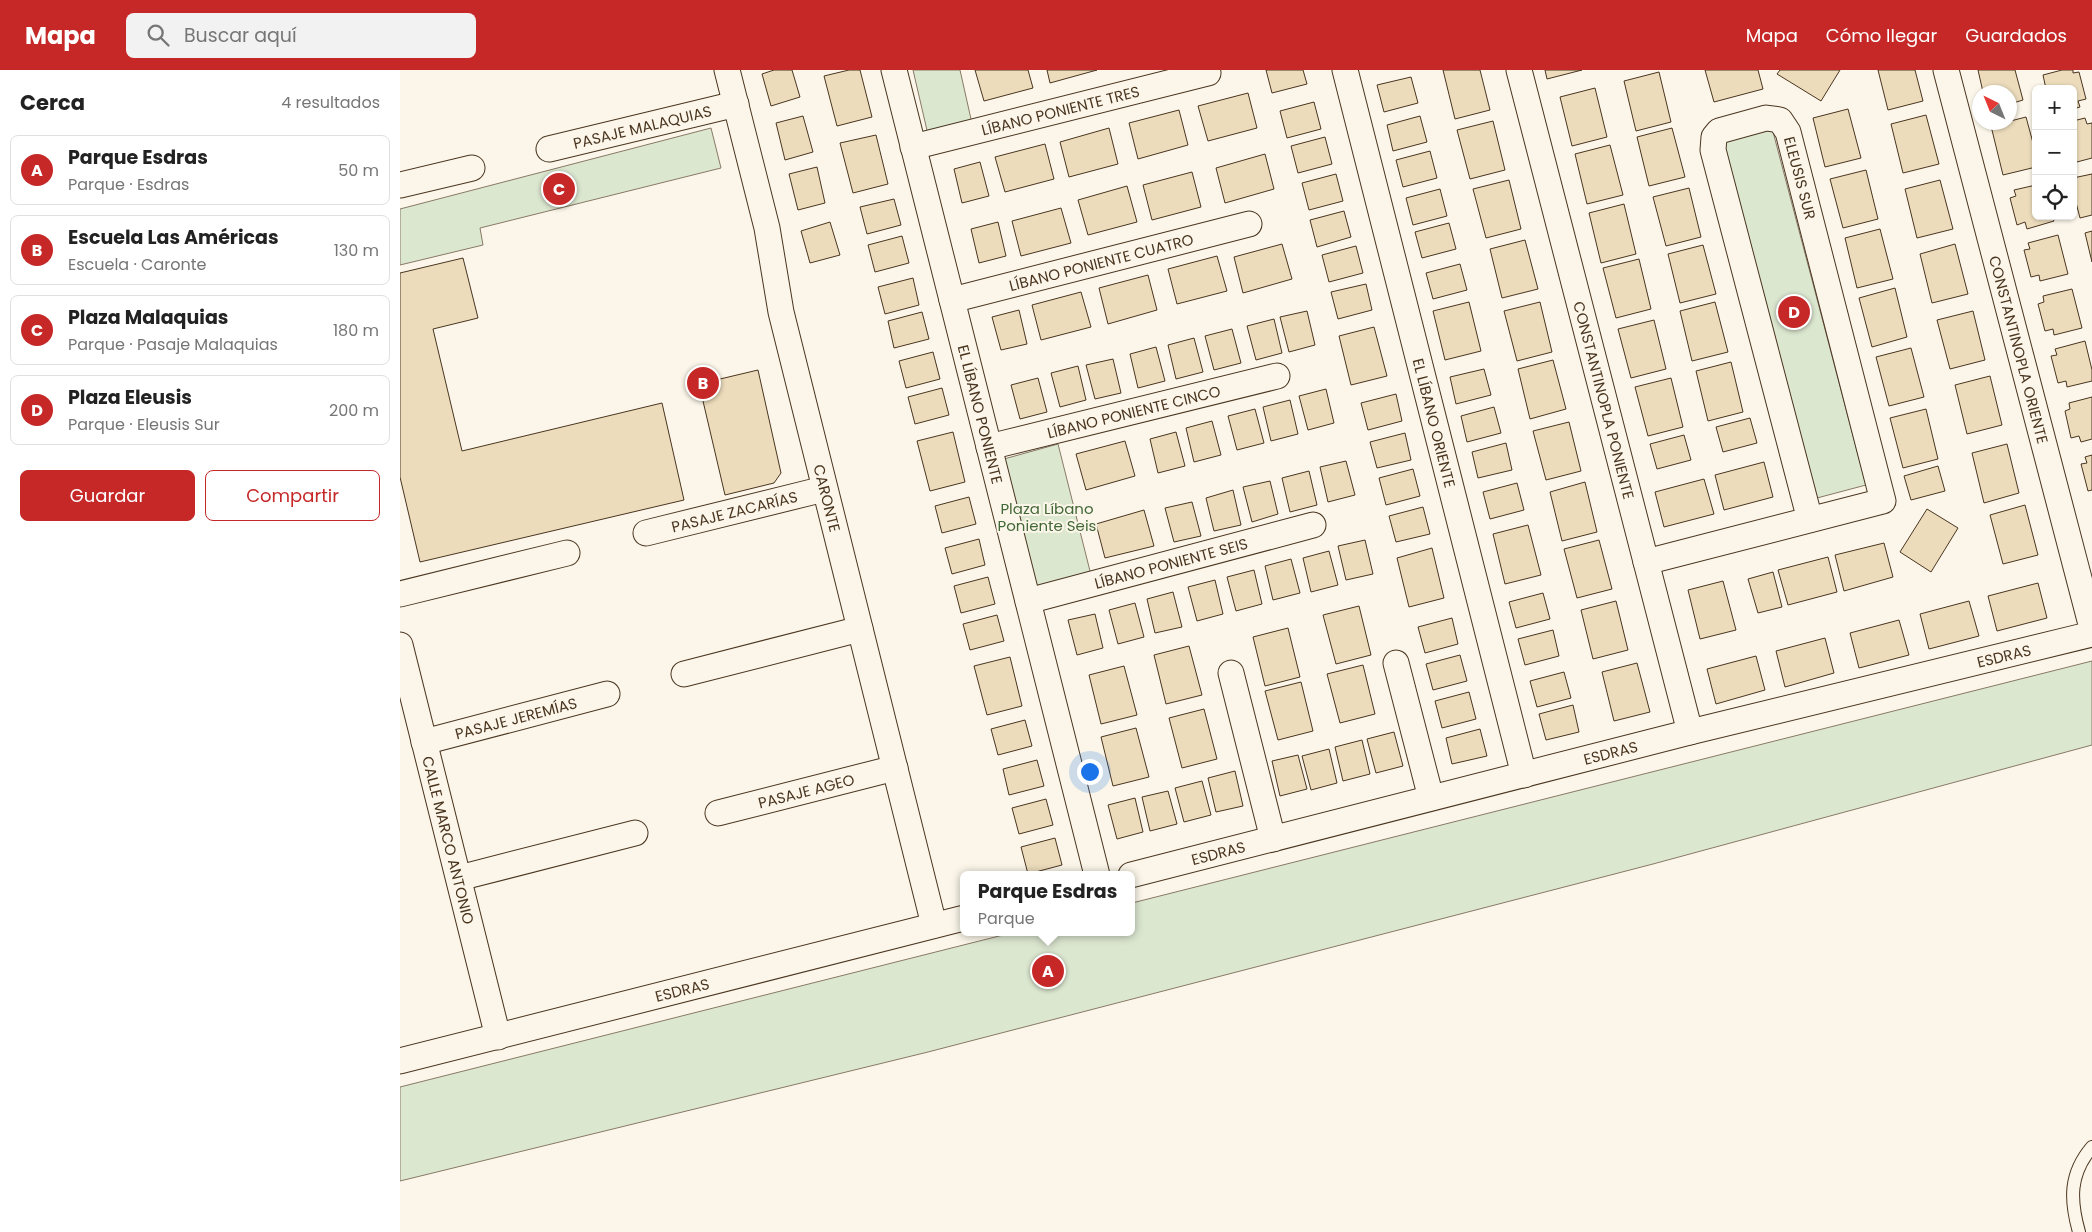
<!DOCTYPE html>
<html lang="es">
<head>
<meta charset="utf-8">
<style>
	:root { --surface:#fff; --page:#f2f2f2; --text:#222; --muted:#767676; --line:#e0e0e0; --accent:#c62828 }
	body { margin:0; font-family:Poppins,sans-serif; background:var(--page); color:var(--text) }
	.controls { position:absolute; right:15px; top:15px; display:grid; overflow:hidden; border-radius:8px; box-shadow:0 1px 4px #0004 }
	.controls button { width:45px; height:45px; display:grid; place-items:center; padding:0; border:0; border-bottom:1px solid var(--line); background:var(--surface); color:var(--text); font:25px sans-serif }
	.compass { position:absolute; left:1572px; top:15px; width:45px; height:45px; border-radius:50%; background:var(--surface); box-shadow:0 1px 4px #0004; rotate:317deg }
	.you { position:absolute; left:689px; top:701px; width:18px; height:18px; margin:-12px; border:4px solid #fff; border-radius:50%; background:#1a73e8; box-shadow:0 0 0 8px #1a73e833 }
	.badge { display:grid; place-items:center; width:32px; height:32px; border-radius:50%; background:var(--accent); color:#fff; font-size:16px; font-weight:700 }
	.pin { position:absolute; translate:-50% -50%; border:2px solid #fff; box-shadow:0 1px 5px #0006 }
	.popup { position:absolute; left:560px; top:801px; width:175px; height:65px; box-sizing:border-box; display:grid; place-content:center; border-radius:8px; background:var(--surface); filter:drop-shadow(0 1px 4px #0005); font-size:16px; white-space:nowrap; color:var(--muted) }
	.popup b { font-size:19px; color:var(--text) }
	.popup::after { content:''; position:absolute; left:50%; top:100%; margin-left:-10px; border:10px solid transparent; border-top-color:var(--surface) }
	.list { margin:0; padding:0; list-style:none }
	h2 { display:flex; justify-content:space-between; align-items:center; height:65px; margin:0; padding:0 20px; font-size:21px }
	h2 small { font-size:16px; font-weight:400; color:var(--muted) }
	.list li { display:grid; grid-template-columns:32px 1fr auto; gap:15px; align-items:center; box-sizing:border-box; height:70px; margin:0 10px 10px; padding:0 10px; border:1px solid var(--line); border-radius:8px }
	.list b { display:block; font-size:19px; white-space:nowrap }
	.list p { margin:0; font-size:16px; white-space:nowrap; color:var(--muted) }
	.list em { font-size:16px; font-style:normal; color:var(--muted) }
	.actions { display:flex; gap:10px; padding:15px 20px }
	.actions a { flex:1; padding:11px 0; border:1px solid var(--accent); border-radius:8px; text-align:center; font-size:18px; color:var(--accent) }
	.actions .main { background:var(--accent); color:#fff }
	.icon { flex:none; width:28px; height:28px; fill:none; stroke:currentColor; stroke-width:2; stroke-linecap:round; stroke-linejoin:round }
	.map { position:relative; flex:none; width:1692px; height:1162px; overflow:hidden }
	header { display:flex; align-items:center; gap:30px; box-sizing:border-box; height:70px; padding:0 25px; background:var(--accent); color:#fff }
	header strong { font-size:24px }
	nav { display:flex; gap:28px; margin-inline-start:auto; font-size:18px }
	.search { width:350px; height:45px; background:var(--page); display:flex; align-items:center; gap:12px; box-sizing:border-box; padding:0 18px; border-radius:8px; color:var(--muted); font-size:19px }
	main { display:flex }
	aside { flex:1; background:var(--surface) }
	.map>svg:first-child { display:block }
	.green { fill:#dce7d0; stroke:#887966 }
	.building { fill:#ecdcbc; stroke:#4a3520 }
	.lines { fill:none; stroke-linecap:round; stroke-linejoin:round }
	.lane-casing { stroke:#4a3520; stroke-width:14 }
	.street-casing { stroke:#4a3520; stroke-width:27 }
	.lane { stroke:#fbf6e9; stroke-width:12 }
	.street { stroke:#fbf6e9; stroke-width:25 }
	.labels { text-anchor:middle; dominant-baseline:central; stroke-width:4; stroke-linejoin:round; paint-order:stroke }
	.street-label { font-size:15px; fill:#4a3520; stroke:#fbf6e9 }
	.park-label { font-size:15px; fill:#436837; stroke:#fbf6e9 }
</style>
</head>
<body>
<header>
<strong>Mapa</strong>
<div class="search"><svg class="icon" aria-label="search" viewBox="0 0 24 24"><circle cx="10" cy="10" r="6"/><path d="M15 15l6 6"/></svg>Buscar aquí</div>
<nav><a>Mapa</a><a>Cómo llegar</a><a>Guardados</a></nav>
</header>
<main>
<aside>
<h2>Cerca<small>4 resultados</small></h2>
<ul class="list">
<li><span class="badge">A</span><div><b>Parque Esdras</b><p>Parque · Esdras</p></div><em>50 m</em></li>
<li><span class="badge">B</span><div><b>Escuela Las Américas</b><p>Escuela · Caronte</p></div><em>130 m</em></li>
<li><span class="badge">C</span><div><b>Plaza Malaquias</b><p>Parque · Pasaje Malaquias</p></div><em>180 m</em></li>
<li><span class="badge">D</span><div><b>Plaza Eleusis</b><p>Parque · Eleusis Sur</p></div><em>200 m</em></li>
</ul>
<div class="actions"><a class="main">Guardar</a><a>Compartir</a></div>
</aside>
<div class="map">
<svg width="1692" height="1162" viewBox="0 0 1692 1162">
	<rect width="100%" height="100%" fill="#fbf6e9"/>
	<path class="green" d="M513,0H560L573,58L529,69Z
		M311,58L321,98L80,158L83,175L0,195V139Z
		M1372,58L1466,415L1417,428L1320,69Z
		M658,374L691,505L637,519L604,389Z
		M1692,591V675L1253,794L528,982L0,1111V1017L615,862H732V833Z"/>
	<path class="building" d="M374,0H392L400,27L371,36L362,4Z
		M449,0H460L472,47L437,56L424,6Z
		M575,0H628L633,18L584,31Z
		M647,0H697L650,13Z
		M866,0H903L907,14L872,23Z
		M1043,0H1080L1090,40L1055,49Z
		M1145,0H1182L1147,9Z
		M1305,0H1358L1363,19L1314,32Z
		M1380,0H1440L1421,31L1377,4Z
		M1478,0H1515L1523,31L1488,40Z
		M1578,0H1615L1623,30L1610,34V22H1583Z
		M1662,0H1673V3L1679,2L1686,29L1678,31L1680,37L1673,39V19H1646L1643,5Z
		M1259,2L1271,52L1236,61L1224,11Z
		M1011,7L1018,33L984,42L977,15Z
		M1195,18L1207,67L1172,76L1160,27Z
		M848,23L857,58L808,71L798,36Z
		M914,32L921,59L887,68L880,41Z
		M1448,39L1461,88L1425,97L1413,48Z
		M779,40L788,75L738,89L729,53Z
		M1526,45L1539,94L1503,103L1491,54Z
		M403,46L413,82L385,90L376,53Z
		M1020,46L1027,72L993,81L987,55Z
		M1626,47L1636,84V97L1603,105L1591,56Z
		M1685,48L1687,54L1692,53V88L1673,93V51Z
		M1093,51L1105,100L1070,109L1057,60Z
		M709,58L718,94L669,107L660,72Z
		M1272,58L1285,107L1249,116L1237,67Z
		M476,65L488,114L453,123L440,73Z
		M925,67L932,94L898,103L891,76Z
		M645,74L654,109L605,122L595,87Z
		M1210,75L1223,125L1187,134L1175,84Z
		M1030,81L1037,108L1003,117L996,90Z
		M865,84L874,119L825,133L816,98Z
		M580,92L589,126L562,133L554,99Z
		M417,97L425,133L398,140L389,104Z
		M1466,100L1478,149L1443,158L1430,109Z
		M792,102L801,137L752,150L743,115Z
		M936,104L943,131L909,140L902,113Z
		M1692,104V145L1680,148L1673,121V108Z
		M1109,110L1121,159L1086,168L1073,119Z
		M1540,110L1553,159L1517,168L1505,119Z
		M1636,115V146H1652L1654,151L1627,159L1625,152L1617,155L1610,128L1616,126L1614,120Z
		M727,116L737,152L688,165L678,130Z
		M1289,118L1301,167L1266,176L1253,127Z
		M1040,119L1047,146L1013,155L1006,128Z
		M494,129L501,155L467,164L460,137Z
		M1224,134L1236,184L1201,193L1189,143Z
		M661,138L671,173L621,186L612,151Z
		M944,141L951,167L917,177L910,150Z
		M430,152L440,185L410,193L401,161Z
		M598,152L606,186L579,193L571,159Z
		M1049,153L1056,179L1022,188L1015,162Z
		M1480,159L1493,209L1457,218L1445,168Z
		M1692,161V192L1685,163Z
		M1658,165L1668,204L1640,211L1639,205L1631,207L1624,180L1630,179L1628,173Z
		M502,166L509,193L475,202L468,175Z
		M1125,170L1138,219L1102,228L1090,179Z
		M882,174L892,209L843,223L834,187Z
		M1555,174L1568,224L1532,233L1520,184Z
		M1303,175L1316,224L1280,233L1268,184Z
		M956,176L963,203L929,212L922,185Z
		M817,186L827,221L777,234L768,199Z
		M63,188L78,248L33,259L62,381L262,333L284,430L20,492L0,407V203Z
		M1239,189L1251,239L1216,248L1203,198Z
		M1060,194L1067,220L1033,229L1026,203Z
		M748,205L757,240L708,254L699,218Z
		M513,208L519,235L485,244L478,217Z
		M966,214L972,240L938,249L931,222Z
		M1495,218L1507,267L1472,277L1459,228Z
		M1672,219L1682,258L1654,265L1653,259L1645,261L1638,234L1644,232L1643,226Z
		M681,222L691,257L641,270L632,235Z
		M1069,232L1081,281L1045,290L1033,241Z
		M1140,232L1152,282L1117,291L1104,241Z
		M1315,232L1328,282L1292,291L1280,241Z
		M619,240L627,274L601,280L592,247Z
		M907,241L915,275L889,282L880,247Z
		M1573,241L1585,290L1550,299L1537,250Z
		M522,242L529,269L494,278L488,251Z
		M874,249L882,283L856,290L847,256Z
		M1254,250L1266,299L1231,308L1218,259Z
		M974,257L987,306L951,315L939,266Z
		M832,259L841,293L814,300L805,266Z
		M794,268L803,302L776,309L768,275Z
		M1685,271L1692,300V311L1667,317L1666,311L1658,313L1651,286L1657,285L1655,279Z
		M756,277L765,311L738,318L730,284Z
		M1511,278L1524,327L1489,336L1476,287Z
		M533,282L540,309L506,318L499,291Z
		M713,289L721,323L695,329L686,295Z
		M1153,290L1166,339L1130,349L1118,299Z
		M1331,292L1343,342L1308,351L1296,301Z
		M678,296L686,330L660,337L651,303Z
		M1084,299L1091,325L1056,334L1050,307Z
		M358,300L381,403L374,413L325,425L299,314Z
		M1590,306L1602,355L1567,364L1555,315Z
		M638,308L647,342L620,349L611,315Z
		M1271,308L1283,357L1248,366L1235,317Z
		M542,318L549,345L515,354L508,327Z
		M926,319L934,353L908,360L899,326Z
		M996,324L1002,351L968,360L961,333Z
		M1692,327V369L1681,372L1679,366L1671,368L1665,341L1670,339L1669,333Z
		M890,330L898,364L871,371L863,337Z
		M1094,337L1101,363L1067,372L1061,346Z
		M855,339L864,373L837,380L828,346Z
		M1526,339L1538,389L1503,398L1490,348Z
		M1350,348L1357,373L1323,382L1316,357Z
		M812,351L821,385L794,392L786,358Z
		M1169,352L1181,401L1146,410L1133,361Z
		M553,362L565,412L530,421L517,371Z
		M776,362L785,396L758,403L750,369Z
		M1005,363L1011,390L977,398L970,372Z
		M1284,365L1291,390L1257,399L1250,374Z
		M725,371L735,406L686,420L676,384Z
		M1106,373L1112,400L1078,408L1072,382Z
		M1607,374L1619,423L1584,433L1572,383Z
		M1692,385V420L1688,421L1681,394L1687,393L1685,387Z
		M946,391L955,425L928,432L920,397Z
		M1364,392L1373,427L1324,440L1315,405Z
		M1538,396L1545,421L1511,430L1504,406Z
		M1013,399L1020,426L986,435L979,408Z
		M909,401L917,435L890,442L882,408Z
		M1304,409L1314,444L1264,457L1255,422Z
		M870,411L878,444L852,452L843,417Z
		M1185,412L1197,462L1162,471L1150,422Z
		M1117,413L1124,440L1090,449L1083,422Z
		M833,420L841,455L814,461L806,428Z
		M569,427L576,454L542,463L535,436Z
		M792,432L801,466L774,472L765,438Z
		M1625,435L1638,485L1603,494L1590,445Z
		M1023,437L1030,464L996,472L989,446Z
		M1527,439L1558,458L1531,502L1500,482Z
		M744,440L754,476L705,488L696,454Z
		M1128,455L1141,505L1105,514L1093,464Z
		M579,469L585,495L552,504L545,478Z
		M965,470L973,504L946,510L938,476Z
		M1199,470L1212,519L1177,528L1164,479Z
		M1484,473L1493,507L1444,521L1435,485Z
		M1032,478L1044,528L1009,537L997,488Z
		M929,481L938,515L911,522L903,488Z
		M1428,487L1437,522L1388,535L1378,500Z
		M891,489L900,523L873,530L865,496Z
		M854,500L862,534L836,541L827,507Z
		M1373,502L1382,537L1358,543L1348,509Z
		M588,507L595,534L561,543L554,516Z
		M815,510L823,544L797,551L788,517Z
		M1323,511L1336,560L1300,569L1288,520Z
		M1638,513L1647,548L1597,561L1588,526Z
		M773,522L782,557L755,563L747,529Z
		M1143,523L1150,549L1116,558L1109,532Z
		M1216,531L1228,580L1193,589L1181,540Z
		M1569,531L1579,566L1529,579L1520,544Z
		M735,533L744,567L718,574L709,540Z
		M959,536L971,585L936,594L923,545Z
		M695,544L703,578L677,585L668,550Z
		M597,545L604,571L570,580L563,554Z
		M1052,548L1058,574L1025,583L1018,557Z
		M1499,550L1509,585L1459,598L1450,563Z
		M888,558L900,607L865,616L853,567Z
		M1153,560L1159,586L1125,595L1118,569Z
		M1425,568L1434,603L1385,617L1376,581Z
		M789,576L802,625L766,634L754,585Z
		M1060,585L1067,611L1033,620L1026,594Z
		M1356,586L1365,620L1316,634L1307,599Z
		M610,587L622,636L587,645L574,596Z
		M1237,593L1250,642L1214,651L1202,602Z
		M963,595L975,644L940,653L927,604Z
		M724,596L737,645L701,654L689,605Z
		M1164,602L1171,628L1137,637L1130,611Z
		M901,612L913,661L878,670L865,621Z
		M1069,622L1076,649L1042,658L1035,631Z
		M1173,635L1179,662L1146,670L1139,644Z
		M804,639L817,689L782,698L769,648Z
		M625,650L632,676L598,685L591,659Z
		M736,658L749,707L713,716L701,667Z
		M1080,659L1087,686L1052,694L1046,668Z
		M994,662L1003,696L976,703L967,669Z
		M962,670L970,704L943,711L935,677Z
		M929,679L937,713L911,720L902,686Z
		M898,685L907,719L880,726L872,691Z
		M637,690L644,716L609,725L603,699Z
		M835,701L843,736L816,742L808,708Z
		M802,711L811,745L784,752L775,718Z
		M768,721L777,754L750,761L742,727Z
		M735,728L743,762L717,769L708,735Z
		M646,729L653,755L619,764L612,738Z
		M655,768L662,795L628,804L621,777Z"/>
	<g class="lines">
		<g class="lane-casing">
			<path id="lane" d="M1679,1162C1670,1130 1669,1104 1692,1077"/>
		</g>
		<g class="street-casing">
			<g id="street">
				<path id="s1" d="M327,0L367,158L381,242L534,855"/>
				<path id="s2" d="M494,0L697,805"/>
				<path id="s3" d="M945,0L1124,705"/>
				<path id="s4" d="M1119,0L1290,662"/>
				<path id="s5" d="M1546,0L1692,558"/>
				<path id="s6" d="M513,77L808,3"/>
				<path id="s7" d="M149,79L336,34"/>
				<path d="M0,115L72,98"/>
				<path id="s8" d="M552,230L849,154"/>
				<path id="s9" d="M589,377L877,306"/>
				<path id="s10" d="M246,463L424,419"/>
				<path d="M1246,492L1483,431L1388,62L1380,50L1366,48L1319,61L1314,67L1313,80L1410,450"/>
				<path d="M0,524L167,483"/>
				<path id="s11" d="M628,531L913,455"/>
				<path id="s12" d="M0,575L98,967"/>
				<path d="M996,593L1031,728"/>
				<path d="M831,603L873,769"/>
				<path d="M284,604L460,559"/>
				<path id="s13" d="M24,672L207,624"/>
				<path id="s14" d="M318,743L495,698"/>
				<path id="s15" d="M731,805L1290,662L1692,564"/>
				<path d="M59,808L235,763"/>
				<path id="s16" d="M0,991L564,848"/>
			</g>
		</g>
		<use href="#lane" class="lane"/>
		<use href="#street" class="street"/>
	</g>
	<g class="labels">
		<g class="street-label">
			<text stroke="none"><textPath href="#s6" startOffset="152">LÍBANO PONIENTE TRES</textPath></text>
			<text stroke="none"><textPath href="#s7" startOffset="96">PASAJE MALAQUIAS</textPath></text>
			<text transform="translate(1400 108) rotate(75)">ELEUSIS SUR</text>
			<text stroke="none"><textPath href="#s8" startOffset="154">LÍBANO PONIENTE CUATRO</textPath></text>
			<text stroke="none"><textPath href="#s5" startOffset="289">CONSTANTINOPLA ORIENTE</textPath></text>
			<text stroke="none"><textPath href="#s4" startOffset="341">CONSTANTINOPLA PONIENTE</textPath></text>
			<text stroke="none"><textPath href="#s9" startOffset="149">LÍBANO PONIENTE CINCO</textPath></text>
			<text stroke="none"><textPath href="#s2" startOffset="355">EL LÍBANO PONIENTE</textPath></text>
			<text stroke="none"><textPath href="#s3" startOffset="364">EL LÍBANO ORIENTE</textPath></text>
			<text stroke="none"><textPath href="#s1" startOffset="440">CARONTE</textPath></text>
			<text stroke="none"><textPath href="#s10" startOffset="91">PASAJE ZACARÍAS</textPath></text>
			<text stroke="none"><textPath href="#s11" startOffset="148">LÍBANO PONIENTE SEIS</textPath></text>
			<text stroke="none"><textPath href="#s15" startOffset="900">ESDRAS</textPath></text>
			<text stroke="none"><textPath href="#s13" startOffset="95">PASAJE JEREMÍAS</textPath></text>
			<text stroke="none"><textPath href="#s15" startOffset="495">ESDRAS</textPath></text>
			<text stroke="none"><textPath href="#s14" startOffset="91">PASAJE AGEO</textPath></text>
			<text stroke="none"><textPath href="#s12" startOffset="201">CALLE MARCO ANTONIO</textPath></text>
			<text stroke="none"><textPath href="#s15" startOffset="90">ESDRAS</textPath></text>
			<text stroke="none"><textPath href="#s16" startOffset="291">ESDRAS</textPath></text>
		</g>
		<g class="park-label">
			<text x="647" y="438">Plaza Líbano<tspan x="647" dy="17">Poniente Seis</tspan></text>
		</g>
	</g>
</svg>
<div class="controls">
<button>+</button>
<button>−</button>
<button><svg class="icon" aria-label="locate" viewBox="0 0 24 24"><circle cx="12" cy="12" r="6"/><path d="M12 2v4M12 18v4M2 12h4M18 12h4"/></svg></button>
</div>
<svg class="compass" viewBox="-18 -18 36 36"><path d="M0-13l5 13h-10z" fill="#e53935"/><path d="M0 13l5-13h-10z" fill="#767676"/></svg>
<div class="you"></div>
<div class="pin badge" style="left:648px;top:901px">A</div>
<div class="popup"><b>Parque Esdras</b>Parque</div>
<div class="pin badge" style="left:303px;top:313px">B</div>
<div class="pin badge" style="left:159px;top:119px">C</div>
<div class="pin badge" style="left:1394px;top:242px">D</div>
</div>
</main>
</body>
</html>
